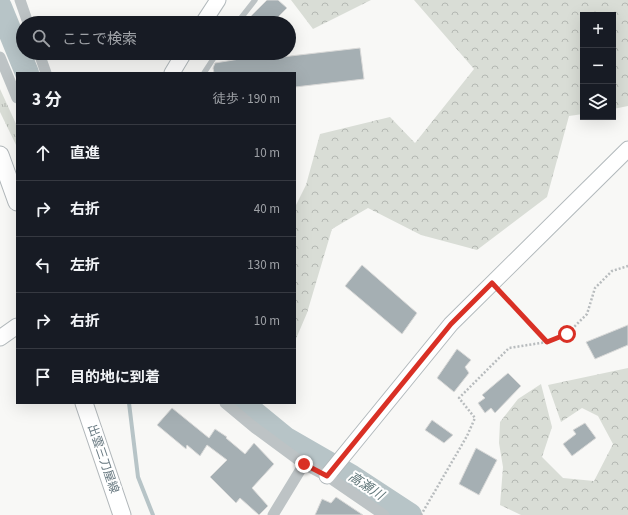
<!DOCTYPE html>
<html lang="ja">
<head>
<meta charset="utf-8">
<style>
	:root { --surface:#171b24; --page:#20242c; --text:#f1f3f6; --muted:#9ea1a6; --line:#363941 }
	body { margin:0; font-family:"Source Sans 3","Noto Sans JP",sans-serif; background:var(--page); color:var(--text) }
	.controls { position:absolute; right:12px; top:12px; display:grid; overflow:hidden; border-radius:0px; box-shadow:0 4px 16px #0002 }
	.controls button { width:36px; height:36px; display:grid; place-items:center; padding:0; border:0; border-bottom:1px solid var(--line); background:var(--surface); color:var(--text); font:20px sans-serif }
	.stop { position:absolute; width:12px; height:12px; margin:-9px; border:3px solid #d93025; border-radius:50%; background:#fff }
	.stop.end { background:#d93025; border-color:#fff; box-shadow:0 1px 4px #0008 }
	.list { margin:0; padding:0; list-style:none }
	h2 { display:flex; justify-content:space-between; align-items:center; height:52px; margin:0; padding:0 16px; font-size:17px }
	h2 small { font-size:13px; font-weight:400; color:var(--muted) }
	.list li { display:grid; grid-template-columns:26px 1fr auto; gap:12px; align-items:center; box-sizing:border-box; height:56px; padding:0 16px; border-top:1px solid var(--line) }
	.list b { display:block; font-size:15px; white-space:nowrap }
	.list em { font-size:13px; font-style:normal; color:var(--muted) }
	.icon { flex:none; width:22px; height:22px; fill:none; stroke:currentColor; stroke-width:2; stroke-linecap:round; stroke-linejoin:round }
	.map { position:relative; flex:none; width:628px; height:515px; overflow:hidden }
	.search { position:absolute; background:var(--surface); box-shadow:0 4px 16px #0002; left:16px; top:16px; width:280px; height:44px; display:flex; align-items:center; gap:10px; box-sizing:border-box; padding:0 14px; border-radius:22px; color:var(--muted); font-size:15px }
	.panel { position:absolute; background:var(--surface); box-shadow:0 4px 16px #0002; left:16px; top:72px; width:280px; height:332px; border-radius:0px }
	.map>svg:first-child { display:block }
	.grass { fill:url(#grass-tufts) }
	.forest { fill:url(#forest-crowns) }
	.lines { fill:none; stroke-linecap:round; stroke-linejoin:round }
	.stream { stroke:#b7c4c7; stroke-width:4 }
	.river { stroke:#b7c4c7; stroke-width:24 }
	.building { fill:#a5afb3; stroke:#dadad9 }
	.secondary-casing { stroke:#b2b9bc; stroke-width:17 }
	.primary-casing { stroke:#b1b7ba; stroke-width:19 }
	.path { stroke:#b8bcbe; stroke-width:2.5; stroke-dasharray:2 2; stroke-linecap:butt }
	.lane { stroke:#bdc3c5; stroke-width:5.5 }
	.street { stroke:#bdc3c5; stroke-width:11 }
	.secondary { stroke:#fff; stroke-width:15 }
	.primary { stroke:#fff; stroke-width:17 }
	.route { stroke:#d93025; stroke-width:5 }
	.labels { text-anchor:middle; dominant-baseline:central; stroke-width:4; stroke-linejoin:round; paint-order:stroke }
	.street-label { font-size:12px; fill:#66777f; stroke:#fff }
	.water-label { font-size:13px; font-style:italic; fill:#607679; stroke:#fff }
</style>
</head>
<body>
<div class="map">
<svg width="628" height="515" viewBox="0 0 628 515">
	<defs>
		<pattern id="grass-tufts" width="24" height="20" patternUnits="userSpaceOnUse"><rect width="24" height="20" fill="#d9ddd6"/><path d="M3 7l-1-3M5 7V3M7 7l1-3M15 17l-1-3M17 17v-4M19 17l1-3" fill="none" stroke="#b4b8b3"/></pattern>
		<pattern id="forest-crowns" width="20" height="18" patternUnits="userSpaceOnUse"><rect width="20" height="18" fill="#d9ddd6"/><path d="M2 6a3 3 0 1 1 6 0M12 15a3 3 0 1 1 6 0" fill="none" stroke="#b4b8b3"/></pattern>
	</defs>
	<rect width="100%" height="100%" fill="#f8f8f6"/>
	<path class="grass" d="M0,89L17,126V147L0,112Z"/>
	<path class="forest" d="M291,0H371L313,29Z
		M414,0H628V106L613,109V15H583V114L569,116L547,197L477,250L421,235L368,208L332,229L307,313L295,341V207L306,185L320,134L390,117L415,143L474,69Z
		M628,368V515H521L500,505L503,467L499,443L500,422L518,399L541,384L552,427L542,457L563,478L594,481L613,444L598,416L582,408L561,422L548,385Z"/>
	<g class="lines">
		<path class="stream" d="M129,403L138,477L153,515"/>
		<path class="river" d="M0,7L27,73
			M242,403L286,439L352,477L410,515"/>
	</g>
	<path class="building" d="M267,0H278L287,8L272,23H258L251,16Z
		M360,48L364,79L295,87V73H214L213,68L215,63L264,55V59Z
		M362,265L417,313L402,334L345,286Z
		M628,325V345L595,359L586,342Z
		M457,349L471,360L465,367L469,373L454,392L437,378Z
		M508,373L521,386L495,413L491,408L485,413L478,403L485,398L482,395Z
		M172,408L209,438L215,429L227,437L226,438L245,454L254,443L274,464L252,488L268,506L259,515L240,498L236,503L210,477L227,460L207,445L200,456L187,445L186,449L157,425Z
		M432,420L453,435L444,443L425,430Z
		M585,423L596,438L572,456L563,444L576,434L573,430Z
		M476,448L497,460L479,495L459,484Z
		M336,497L363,515H315L322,499L331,503Z"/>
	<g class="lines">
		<g class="secondary-casing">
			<path id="secondary" d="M203,23L218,0
				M172,73L184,53
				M0,338L17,326
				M327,476L451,324L628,149"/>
		</g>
		<g class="primary-casing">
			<path id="primary" d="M0,155L17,202
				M84,403L122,515"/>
		</g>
		<path class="path" d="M501,292L547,342L567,334L587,314L595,288L612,271L628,266
			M421,515L467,436L475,418L459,398L509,348L547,342"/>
		<path class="lane" d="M237,23L255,0
			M204,73L217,53"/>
		<path class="street" d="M20,0L28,23
			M39,53L46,73
			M0,57L17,98
			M225,403L255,428L304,464L327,476L384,515
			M273,515L304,464"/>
		<use href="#secondary" class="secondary"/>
		<use href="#primary" class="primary"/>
	</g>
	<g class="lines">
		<path class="route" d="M304,464L327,476L451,324L492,283L547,342L567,334"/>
	</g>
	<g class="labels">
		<g class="street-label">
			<text transform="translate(103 459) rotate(71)">出雲三刀屋線</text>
		</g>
		<g class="water-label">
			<text transform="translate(366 486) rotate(33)">高瀬川</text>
		</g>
	</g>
</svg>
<div class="controls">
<button>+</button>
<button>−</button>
<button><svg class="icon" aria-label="layers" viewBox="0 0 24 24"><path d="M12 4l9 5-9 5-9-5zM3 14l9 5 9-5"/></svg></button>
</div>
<div class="stop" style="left:567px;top:334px"></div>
<div class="stop end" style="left:304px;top:464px"></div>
<div class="search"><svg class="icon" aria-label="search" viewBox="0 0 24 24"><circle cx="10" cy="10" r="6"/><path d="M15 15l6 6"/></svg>ここで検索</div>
<section class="panel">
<h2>3 分<small>徒歩 · 190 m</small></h2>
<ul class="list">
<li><svg class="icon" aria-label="ahead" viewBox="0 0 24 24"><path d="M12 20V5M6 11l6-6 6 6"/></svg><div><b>直進</b></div><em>10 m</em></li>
<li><svg class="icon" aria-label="right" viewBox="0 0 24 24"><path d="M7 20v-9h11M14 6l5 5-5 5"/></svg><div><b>右折</b></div><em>40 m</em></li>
<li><svg class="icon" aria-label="left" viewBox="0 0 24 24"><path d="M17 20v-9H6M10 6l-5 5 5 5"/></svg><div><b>左折</b></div><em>130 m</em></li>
<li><svg class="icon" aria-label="right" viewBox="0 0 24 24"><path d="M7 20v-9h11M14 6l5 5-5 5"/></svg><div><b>右折</b></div><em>10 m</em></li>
<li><svg class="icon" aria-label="arrive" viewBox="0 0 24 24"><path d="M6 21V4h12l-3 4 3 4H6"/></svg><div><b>目的地に到着</b></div></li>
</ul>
</section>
</div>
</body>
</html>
